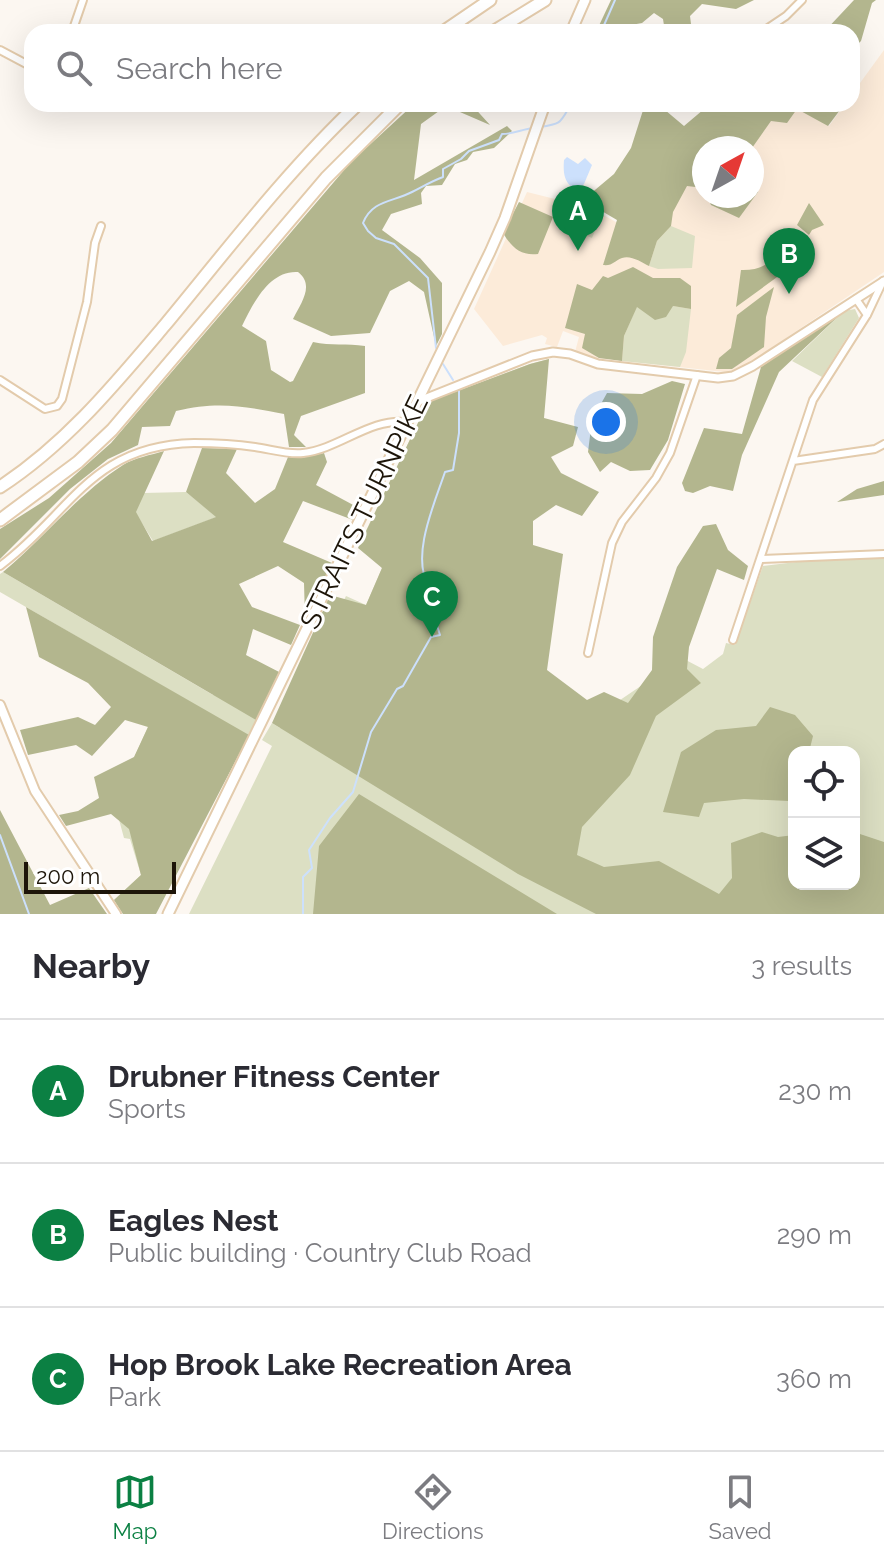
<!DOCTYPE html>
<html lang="en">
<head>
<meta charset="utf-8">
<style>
	:root { --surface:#fff; --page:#f7f7f7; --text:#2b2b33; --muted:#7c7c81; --line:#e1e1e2; --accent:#0b8043 }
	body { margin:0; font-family:Raleway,sans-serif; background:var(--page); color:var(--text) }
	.controls { position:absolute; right:24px; bottom:24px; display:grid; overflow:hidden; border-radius:16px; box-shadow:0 8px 32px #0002 }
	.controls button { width:72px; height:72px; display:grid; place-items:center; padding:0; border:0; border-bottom:2px solid var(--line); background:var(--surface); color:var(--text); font:40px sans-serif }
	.compass { position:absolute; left:692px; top:136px; width:72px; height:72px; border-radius:50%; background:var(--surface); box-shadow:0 8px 32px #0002; rotate:40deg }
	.scale { position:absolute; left:24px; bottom:20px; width:152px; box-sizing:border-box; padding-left:8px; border:4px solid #1d1509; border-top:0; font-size:22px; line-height:28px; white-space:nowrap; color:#1d1509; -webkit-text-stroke:6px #fff; paint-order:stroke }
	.you { position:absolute; left:606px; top:422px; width:28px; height:28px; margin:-20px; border:6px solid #fff; border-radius:50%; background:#1a73e8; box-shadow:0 0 0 12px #1a73e833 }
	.badge { display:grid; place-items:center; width:52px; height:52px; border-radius:50%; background:var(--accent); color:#fff; font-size:26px; font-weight:700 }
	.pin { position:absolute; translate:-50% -66px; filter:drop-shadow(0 2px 4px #0008) }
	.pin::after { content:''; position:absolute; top:42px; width:28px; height:24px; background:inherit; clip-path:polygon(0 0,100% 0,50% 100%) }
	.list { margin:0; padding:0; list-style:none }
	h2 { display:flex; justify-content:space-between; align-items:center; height:104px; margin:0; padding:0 32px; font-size:34px }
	h2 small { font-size:26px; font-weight:400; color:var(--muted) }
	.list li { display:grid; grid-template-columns:52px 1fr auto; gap:24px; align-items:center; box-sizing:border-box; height:144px; padding:0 32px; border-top:2px solid var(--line) }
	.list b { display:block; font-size:30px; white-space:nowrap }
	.list p { margin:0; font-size:26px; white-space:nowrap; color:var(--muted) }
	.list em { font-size:26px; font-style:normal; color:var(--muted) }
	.icon { flex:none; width:44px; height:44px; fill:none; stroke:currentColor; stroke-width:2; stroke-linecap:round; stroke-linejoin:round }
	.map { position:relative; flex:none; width:884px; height:914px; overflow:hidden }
	.search { position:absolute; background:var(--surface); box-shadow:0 8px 32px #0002; left:24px; right:24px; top:24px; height:88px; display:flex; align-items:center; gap:20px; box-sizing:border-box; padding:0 28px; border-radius:24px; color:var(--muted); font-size:30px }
	.sheet { height:536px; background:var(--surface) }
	nav { display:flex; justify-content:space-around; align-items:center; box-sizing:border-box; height:112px; border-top:2px solid var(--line); background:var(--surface); font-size:22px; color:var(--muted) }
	nav a { display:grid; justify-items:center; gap:4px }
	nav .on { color:var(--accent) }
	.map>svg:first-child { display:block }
	.education { fill:#fcebd9 }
	.green { fill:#dcdfc3; fill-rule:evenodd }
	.forest { fill:#b3b68e }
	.water { fill:#cce0fc }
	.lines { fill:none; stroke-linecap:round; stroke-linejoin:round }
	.stream { stroke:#cce0fc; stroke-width:2 }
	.minor-casing { stroke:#e3cbac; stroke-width:10 }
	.tertiary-casing { stroke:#e3cbac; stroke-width:11 }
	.secondary-casing { stroke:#e3cbac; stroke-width:12 }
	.primary-casing { stroke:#e3cbac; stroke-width:13 }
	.motorway-casing { stroke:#e3cbac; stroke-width:15 }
	.minor { stroke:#fff; stroke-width:6 }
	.tertiary { stroke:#fff; stroke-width:7 }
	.secondary { stroke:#fff; stroke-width:8 }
	.primary { stroke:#fff; stroke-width:9 }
	.motorway { stroke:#fff; stroke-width:11 }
	.labels { text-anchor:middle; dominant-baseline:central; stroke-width:6; stroke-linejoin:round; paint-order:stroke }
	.street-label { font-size:28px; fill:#1d1509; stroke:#fff }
</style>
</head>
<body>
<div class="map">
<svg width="884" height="914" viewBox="0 0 884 914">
	<rect width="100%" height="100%" fill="#fcf7f1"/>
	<path class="education" d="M884,50V272L734,373L596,358L575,352L579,337L563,331L557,347L545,344L547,338L542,335L503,346L474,309L527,192L591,208L630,230L704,156V196H752V148H714L795,104L829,126L845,104H852V94Z"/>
	<path class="green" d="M578,204L602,214L592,238L568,228Z
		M671,226L695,236L692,268L658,269L649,266L657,241Z
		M637,306H673L691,309L686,352L680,367L622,361L624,336Z
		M855,309L859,318L822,377L792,361L844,311Z
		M549,359L523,449L515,531L533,679L598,715L682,658L703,669L723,654L726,643L735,645L763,566L829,558L884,557V914H189L272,746L262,740L272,723L280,728L346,596L366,605L382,568L362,539L428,402L530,364ZM794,752H854V884H794Z
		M186,492L217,517L153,541L135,512L143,493Z
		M3,572L213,695L251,659L279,672L239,755L229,751L123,914L114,900L141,875L130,839L124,838L118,816L134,758L151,720L204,710L0,592V574Z"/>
	<path class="forest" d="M611,0H754L736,9L702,4L690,16L692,32H665L663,19L654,13L642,23L620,27L616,32H596Z
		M854,0H876L872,3L861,41L852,50V32H824Z
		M414,104H471L490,125L446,106L421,124L414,180L507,126L512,131L494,148L473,152L467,160L455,164L442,185L426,186L421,193L422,204L391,214L382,230L420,258L442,283V334L436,346L424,292L409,281L390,291L370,333L331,336L293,319C301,303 315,285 298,272C269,270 253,304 242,326L266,341L271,370L290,382L293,381L313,342C331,346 347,343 365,346V393L301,416L294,435L306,447H289L284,414C244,406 217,401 176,411L170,426L142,427L138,445L108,459L70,489L0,559V529L49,498L111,443L351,162Z
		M645,104H667L665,110L684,126L710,104L843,106L828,126L797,109L787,123L771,121L752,148H704V188L687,186L673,212L671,226L657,241L649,266C641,262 631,255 622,258C614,261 613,266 603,265L617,220L583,200L614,174L631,148Z
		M752,156L758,192L739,218L711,205L707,196H752Z
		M519,202L553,217L538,254C521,256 512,248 503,233Z
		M809,203L824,225L812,230L809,235L797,225Z
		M793,234L808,243L791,267L736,307L741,270C768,271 779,255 793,234Z
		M633,267L653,278H680L691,286V309L673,306L666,317L655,320L637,307L624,336L622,361L599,358L582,348L585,334L565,328L577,284L592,290L603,276L608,278Z
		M774,287L766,317L764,347L732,369H716L719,358L731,348L737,315Z
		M844,311L779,372L742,455L733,491L710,486L693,493L685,491L682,483L704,428L742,434L761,367Z
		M549,359L544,418L578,427L573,446L551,457L561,473L599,492L582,516L556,505L533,521V545L563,554L547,670L587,700L604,692L628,703L652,670L653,637L677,567L703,526L716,524L728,550L748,566L744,580L717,569L689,647L687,669L701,683L656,716L630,775L582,827L577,855L604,867L659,861L719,894L732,878L731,843L762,832L778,837L794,835V884H854V832L884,842V914H596L518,874L272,723L330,595L366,605L382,568L358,548L428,402L530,364Z
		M672,381L685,384L668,440L650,470L630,471L611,462L600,472L588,452L592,420L607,393L642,394Z
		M202,448L237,449L226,473L255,503L275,489L288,457L301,458L324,453L327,462L316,485L357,507L353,520L303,501L283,542L332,563L305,619L304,583L278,566L239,584L252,607L300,625L291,645L253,629L246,655L279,672L256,720L3,572C44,538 78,494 123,465C134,458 151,455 164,451L136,512L152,541L216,517L186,492Z
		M884,481V495L837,502L857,489Z
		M26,607L249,735L156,914H123L114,900L141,875L129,829L111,814L66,826L59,815L78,811L99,798L94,777L134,757L148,727L125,720L92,756L76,745L28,755L20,730L78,717L95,725L111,707L88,683L39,657Z
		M770,707L795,715L813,736L809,752H794V795L789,801L744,799L704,803L699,817L663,812L681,752L716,730L756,726Z
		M359,794L557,914H313L319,846Z
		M0,810L50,905L89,888L107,914H0Z"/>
	<path class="water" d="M567,157L578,164L585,158L592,165L584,184L578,190C564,185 563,173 564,160Z"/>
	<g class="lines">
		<path class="stream" d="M601,32L615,0
			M540,127C562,124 560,123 571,104
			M436,348L428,278L394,244L376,238L368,231L363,223C372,200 393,202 412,192C422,187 432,181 443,177V169L461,159L469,151L499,140L502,134C514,134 522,129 534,128
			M443,364L453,380
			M0,835L29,914
			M303,914V877L312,868L309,850L330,818L353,792L371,732L397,689L403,686L431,637L440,635L432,610L425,603L429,586C410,557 435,502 445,472L453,470L459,433V391"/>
		<g class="minor-casing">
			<path id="minor" d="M72,32L83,0
				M762,32L786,16L802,0
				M0,50L32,67
				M856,299L867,315
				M0,380L45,409L57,406L62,399L87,302L95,243L101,226
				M793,461L875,449L884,444
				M761,559L884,554
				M0,566C71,513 91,445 194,443C214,443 235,444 255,447C270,449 288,455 303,453C339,449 370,418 406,422
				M733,640L813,400L867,315L883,281
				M588,653L612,543L622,522L656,478L670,453L697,375"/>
		</g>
		<g class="tertiary-casing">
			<path id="tertiary" d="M419,401L532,356L553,352L570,354L598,364L718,378L733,376L753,366L884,281"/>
		</g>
		<g class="secondary-casing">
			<path id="secondary" d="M0,705L35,791L116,914"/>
		</g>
		<g class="primary-casing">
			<path id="primary" d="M571,32L585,0
				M168,914L490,252L505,218L545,104"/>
		</g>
		<g class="motorway-casing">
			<path id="motorway" d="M443,32L490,0
				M493,32L545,0
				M0,487C66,444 115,384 165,325C227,250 287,171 358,104
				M0,520L78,462L112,430L326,178L400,104"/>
		</g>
		<use href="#minor" class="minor"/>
		<use href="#tertiary" class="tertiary"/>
		<use href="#secondary" class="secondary"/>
		<use href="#primary" class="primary"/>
		<use href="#motorway" class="motorway"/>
	</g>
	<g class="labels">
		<g class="street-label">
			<text transform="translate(364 512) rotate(-64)">STRAITS TURNPIKE</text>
		</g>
	</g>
</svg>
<div class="controls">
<button><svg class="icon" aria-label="locate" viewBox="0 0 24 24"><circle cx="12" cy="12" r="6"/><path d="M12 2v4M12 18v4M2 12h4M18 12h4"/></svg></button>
<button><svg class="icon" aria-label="layers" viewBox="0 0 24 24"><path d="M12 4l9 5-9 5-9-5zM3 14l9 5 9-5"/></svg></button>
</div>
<svg class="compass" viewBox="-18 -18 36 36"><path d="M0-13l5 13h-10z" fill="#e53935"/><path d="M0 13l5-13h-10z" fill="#7c7c81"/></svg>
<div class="scale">200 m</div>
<div class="you"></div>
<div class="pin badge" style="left:578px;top:251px">A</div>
<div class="pin badge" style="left:789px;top:294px">B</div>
<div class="pin badge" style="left:432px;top:637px">C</div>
<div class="search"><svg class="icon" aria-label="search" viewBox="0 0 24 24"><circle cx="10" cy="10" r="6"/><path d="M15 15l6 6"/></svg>Search here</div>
</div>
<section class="sheet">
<h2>Nearby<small>3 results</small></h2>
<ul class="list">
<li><span class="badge">A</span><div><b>Drubner Fitness Center</b><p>Sports</p></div><em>230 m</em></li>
<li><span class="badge">B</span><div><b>Eagles Nest</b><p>Public building · Country Club Road</p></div><em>290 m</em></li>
<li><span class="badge">C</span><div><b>Hop Brook Lake Recreation Area</b><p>Park</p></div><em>360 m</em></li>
</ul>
</section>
<nav>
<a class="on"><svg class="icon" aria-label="map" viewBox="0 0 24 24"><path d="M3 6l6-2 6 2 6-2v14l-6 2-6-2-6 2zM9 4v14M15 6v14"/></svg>Map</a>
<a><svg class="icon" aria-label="directions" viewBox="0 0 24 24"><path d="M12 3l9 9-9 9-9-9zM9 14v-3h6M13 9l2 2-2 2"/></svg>Directions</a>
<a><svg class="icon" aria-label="saved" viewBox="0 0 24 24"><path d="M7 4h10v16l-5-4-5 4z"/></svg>Saved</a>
</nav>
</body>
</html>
